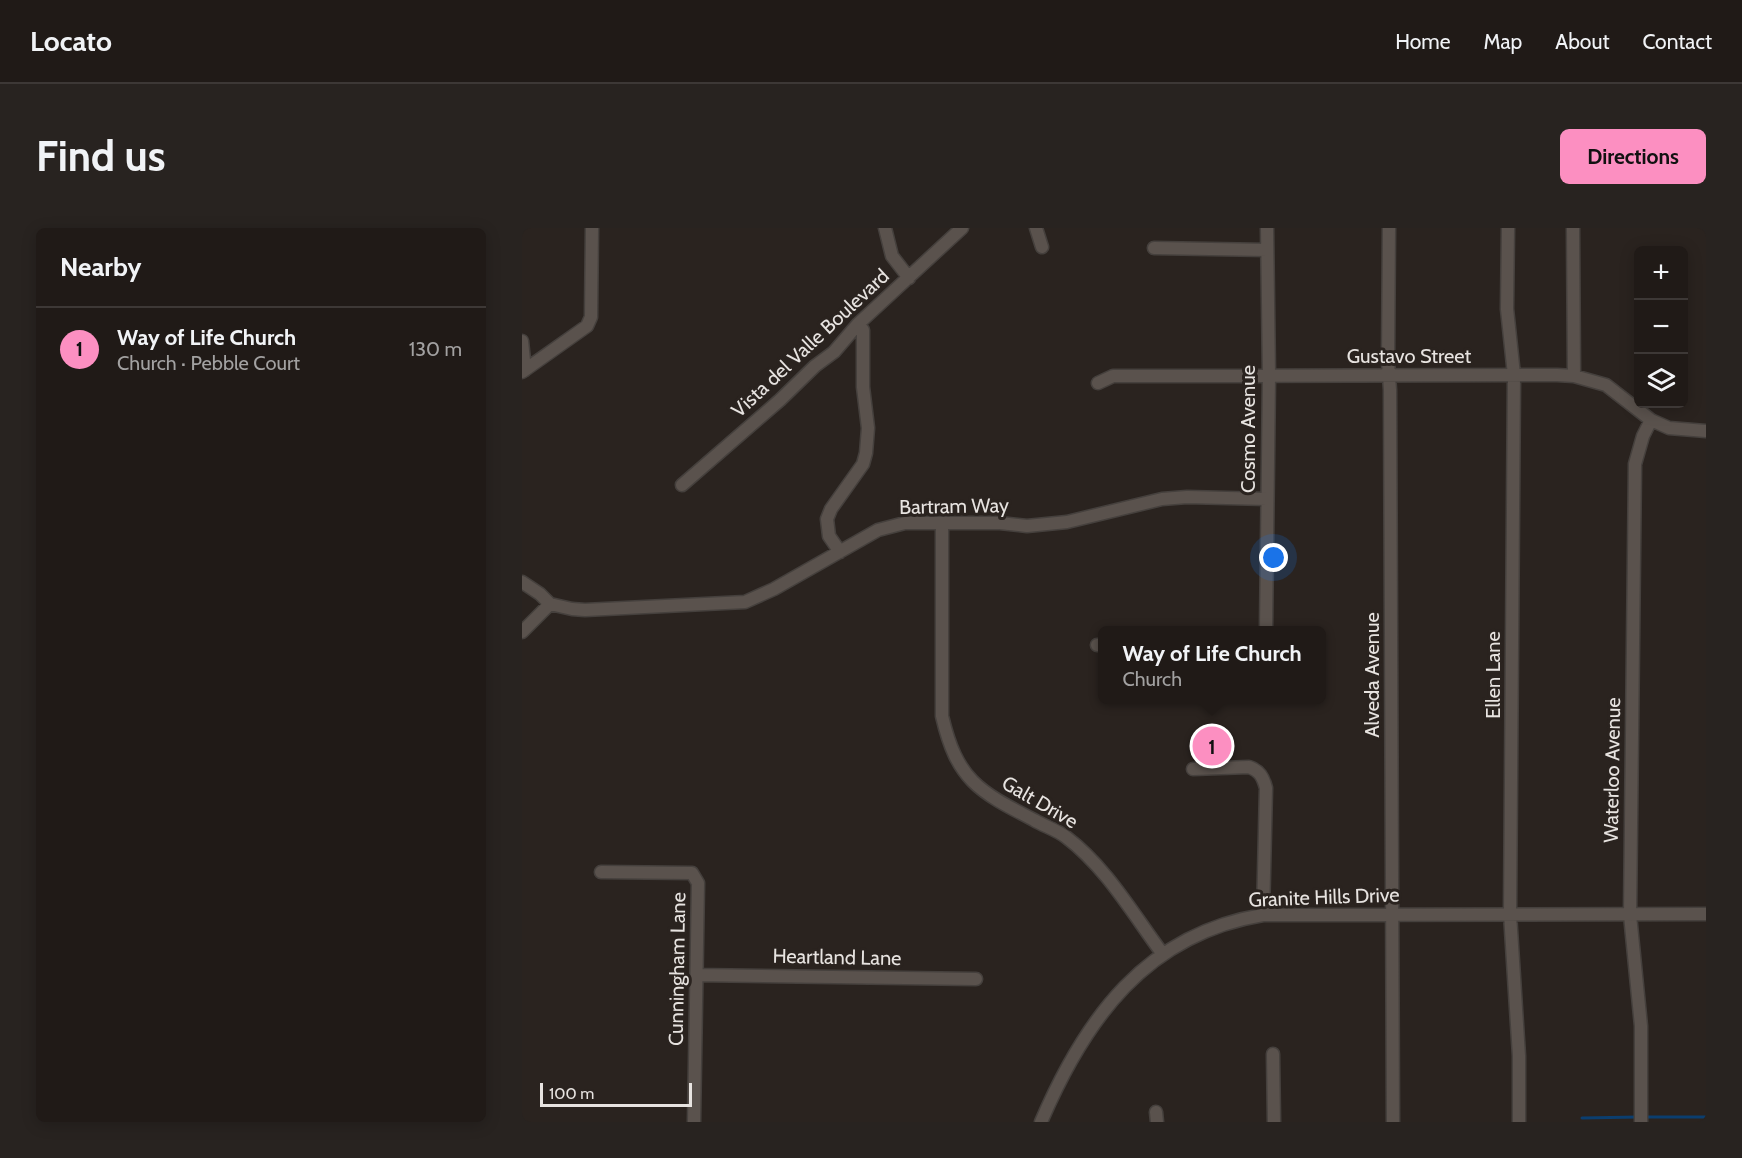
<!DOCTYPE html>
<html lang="en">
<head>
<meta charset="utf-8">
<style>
	:root { --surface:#201a17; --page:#282320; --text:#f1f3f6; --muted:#a2a1a1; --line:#3d3836; --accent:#fc8fc1 }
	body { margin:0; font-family:Cabin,sans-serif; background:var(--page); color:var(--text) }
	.controls { position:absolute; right:18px; top:18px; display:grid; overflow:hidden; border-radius:9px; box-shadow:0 3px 15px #0003 }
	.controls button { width:54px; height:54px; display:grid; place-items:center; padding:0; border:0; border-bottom:2px solid var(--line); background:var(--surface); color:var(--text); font:30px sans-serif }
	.scale { position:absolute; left:18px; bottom:15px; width:152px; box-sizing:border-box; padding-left:6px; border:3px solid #e7e3e0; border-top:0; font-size:16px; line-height:21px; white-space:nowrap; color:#e7e3e0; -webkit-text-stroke:4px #2a231f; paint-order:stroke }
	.you { position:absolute; left:752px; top:330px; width:21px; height:21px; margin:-15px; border:4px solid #fff; border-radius:50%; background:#1a73e8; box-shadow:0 0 0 9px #1a73e833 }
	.badge { display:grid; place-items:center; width:39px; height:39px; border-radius:50%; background:var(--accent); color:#111; font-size:20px; font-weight:700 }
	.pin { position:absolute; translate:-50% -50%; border:3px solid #fff; box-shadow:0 2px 6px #0006 }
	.popup { position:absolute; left:576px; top:398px; width:228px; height:78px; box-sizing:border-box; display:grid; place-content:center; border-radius:9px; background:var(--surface); filter:drop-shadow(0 2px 4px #0005); font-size:20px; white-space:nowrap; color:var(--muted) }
	.popup b { font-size:22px; color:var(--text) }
	.popup::after { content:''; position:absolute; left:50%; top:100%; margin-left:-12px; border:12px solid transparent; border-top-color:var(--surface) }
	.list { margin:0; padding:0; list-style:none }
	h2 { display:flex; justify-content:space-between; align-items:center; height:78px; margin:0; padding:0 24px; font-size:26px }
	h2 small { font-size:20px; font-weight:400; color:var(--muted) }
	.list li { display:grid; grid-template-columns:39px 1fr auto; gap:18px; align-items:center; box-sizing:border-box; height:84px; padding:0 24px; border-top:2px solid var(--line) }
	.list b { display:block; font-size:22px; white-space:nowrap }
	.list p { margin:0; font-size:20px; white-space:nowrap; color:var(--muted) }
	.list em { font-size:20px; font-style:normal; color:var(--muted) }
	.icon { flex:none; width:33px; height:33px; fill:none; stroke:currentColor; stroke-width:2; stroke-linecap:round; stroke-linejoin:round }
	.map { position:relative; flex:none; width:1184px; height:894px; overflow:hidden; border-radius:9px }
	header { display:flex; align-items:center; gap:36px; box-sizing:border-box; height:84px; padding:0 30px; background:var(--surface); border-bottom:2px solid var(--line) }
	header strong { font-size:28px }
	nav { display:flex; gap:33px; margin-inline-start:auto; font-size:21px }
	.intro { display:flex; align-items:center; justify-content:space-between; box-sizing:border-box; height:144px; padding:0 36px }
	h1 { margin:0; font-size:42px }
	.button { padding:15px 27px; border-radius:9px; background:var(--accent); color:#111; font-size:21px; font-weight:700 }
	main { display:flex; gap:36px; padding:0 36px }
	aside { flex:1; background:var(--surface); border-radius:9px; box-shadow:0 3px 15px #0003 }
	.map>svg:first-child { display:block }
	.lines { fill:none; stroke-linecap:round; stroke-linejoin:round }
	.stream { stroke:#0b3e6f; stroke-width:3 }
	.minor-casing { stroke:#45403d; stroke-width:15 }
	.minor { stroke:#5a524d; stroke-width:12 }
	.labels { text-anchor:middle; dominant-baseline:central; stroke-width:6; stroke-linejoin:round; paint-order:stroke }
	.street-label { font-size:20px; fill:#e7e3e0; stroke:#2a231f }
</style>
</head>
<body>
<header>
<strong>Locato</strong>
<nav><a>Home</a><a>Map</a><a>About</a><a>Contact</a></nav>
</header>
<div class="intro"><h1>Find us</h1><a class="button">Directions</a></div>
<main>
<aside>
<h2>Nearby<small></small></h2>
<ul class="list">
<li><span class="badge">1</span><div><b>Way of Life Church</b><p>Church · Pebble Court</p></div><em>130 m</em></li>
</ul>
</aside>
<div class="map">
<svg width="1184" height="894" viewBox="0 0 1184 894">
	<rect width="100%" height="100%" fill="#2a231f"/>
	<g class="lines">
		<path class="stream" d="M1123,889H1184
			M1060,890L1116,889"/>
		<g class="minor-casing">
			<path id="minor" d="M363,0L370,28L387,50
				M514,0L520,19
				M867,0L866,134L868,162L871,894
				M986,0L985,81L992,147L988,686L997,828V894
				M1051,0L1052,148
				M632,20L745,22
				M0,113L3,142
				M0,144L65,98L69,89L70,0
				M576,155L591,148L1035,147L1052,148L1084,157L1129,192L1147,200L1184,203
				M160,257L258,172L293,138L312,124L336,96L440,0
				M420,295V488C435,552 456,563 512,592C522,598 535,602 544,609C584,639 611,686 640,725
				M318,324L307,308L305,291L309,281L341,236L344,225L346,200L341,159V102L336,96
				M0,354L18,366L28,376
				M28,376L50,381L63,382L223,374L252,361L356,302L383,295H478L505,298L545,294L640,271L665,269L745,271
				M744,402L747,148L745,0
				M0,404L28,376
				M575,417H580
				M671,541L727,539C738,543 741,549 744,560L741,687
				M79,644L170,645L176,655L172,894
				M175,747L454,751
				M751,826L752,894
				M634,884L635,894
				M519,894C563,791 624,706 741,687L1184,686
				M1119,894V798L1108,687L1113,236L1121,208L1129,192"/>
		</g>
		<use href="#minor" class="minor"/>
	</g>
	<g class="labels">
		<g class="street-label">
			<text transform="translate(288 115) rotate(-43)">Vista del Valle Boulevard</text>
			<text x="887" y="128">Gustavo Street</text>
			<text transform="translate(726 201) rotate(-90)">Cosmo Avenue</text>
			<text transform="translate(432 278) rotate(-1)">Bartram Way</text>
			<text transform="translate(850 447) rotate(-90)">Alveda Avenue</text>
			<text transform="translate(971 447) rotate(-90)">Ellen Lane</text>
			<text transform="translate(1090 542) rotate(-89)">Waterloo Avenue</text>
			<text transform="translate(518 574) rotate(30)">Galt Drive</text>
			<text transform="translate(802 669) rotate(-2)">Granite Hills Drive</text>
			<text transform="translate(315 729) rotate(1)">Heartland Lane</text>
			<text transform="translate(155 741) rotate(-89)">Cunningham Lane</text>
		</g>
	</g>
</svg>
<div class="controls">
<button>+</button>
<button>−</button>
<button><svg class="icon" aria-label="layers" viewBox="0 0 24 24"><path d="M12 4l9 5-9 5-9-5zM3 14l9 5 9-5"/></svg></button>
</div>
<div class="scale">100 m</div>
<div class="you"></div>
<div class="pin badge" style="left:690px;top:518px">1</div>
<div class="popup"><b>Way of Life Church</b>Church</div>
</div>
</main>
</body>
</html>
